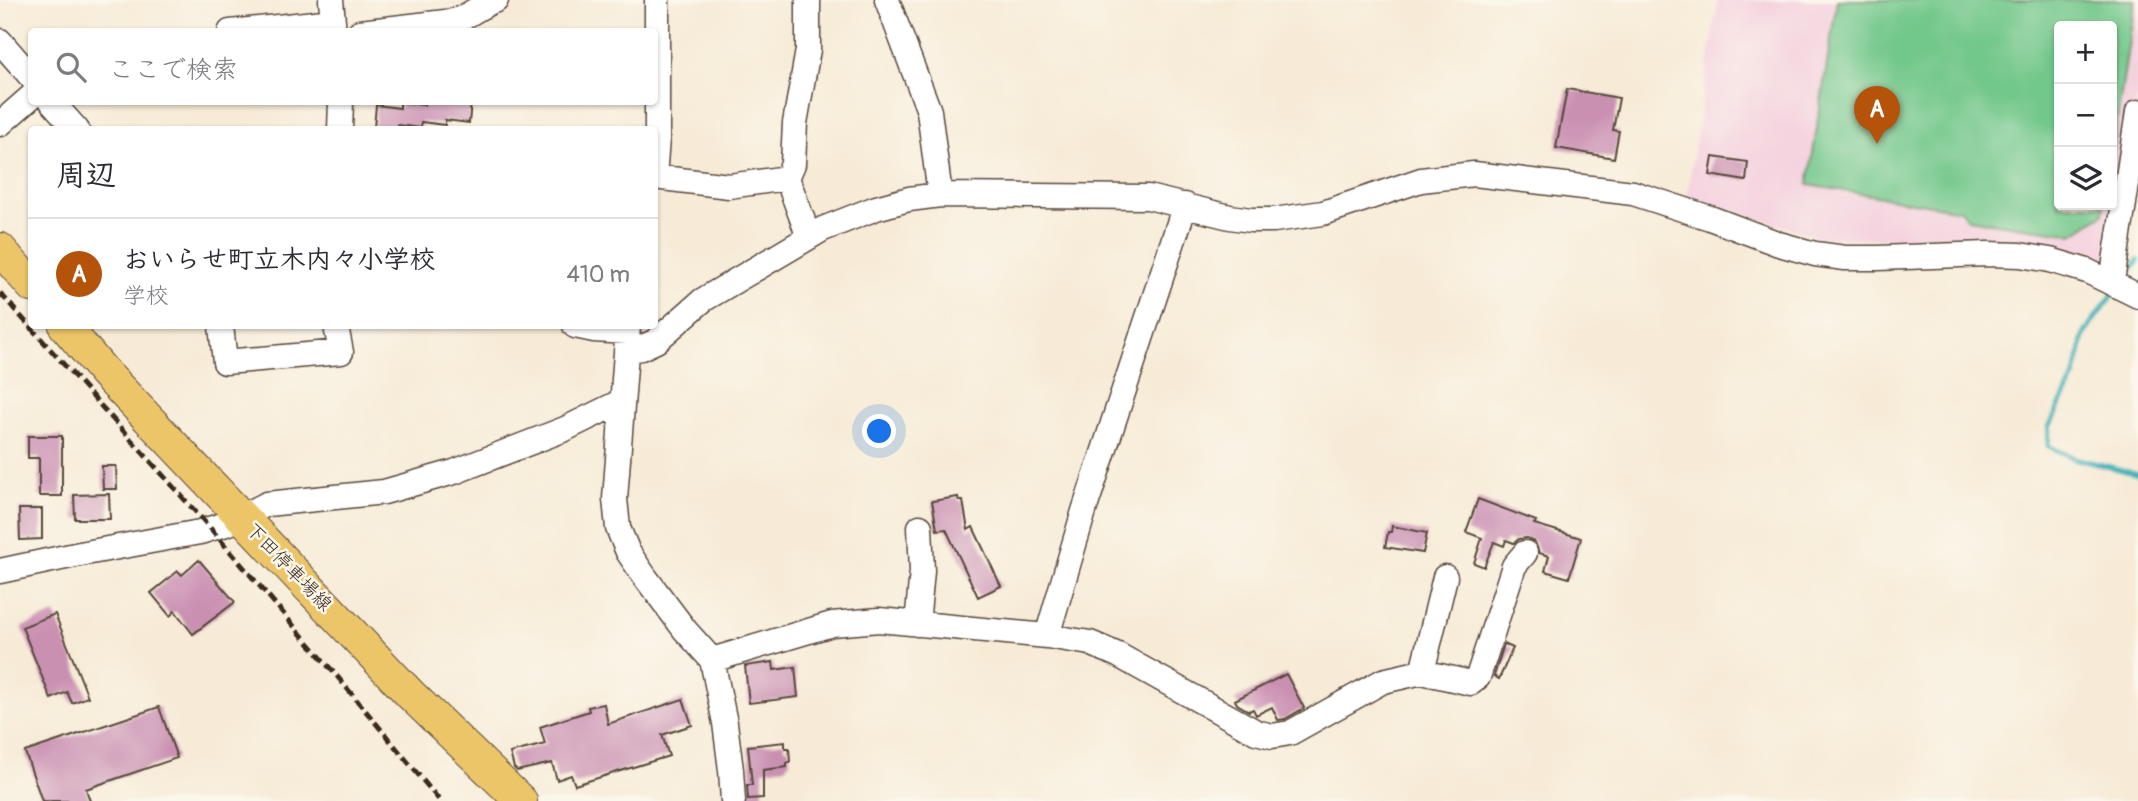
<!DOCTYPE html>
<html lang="ja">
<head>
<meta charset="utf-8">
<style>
	:root { --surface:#fff; --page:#f7f7f7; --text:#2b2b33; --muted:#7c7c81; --line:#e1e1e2; --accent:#b45309 }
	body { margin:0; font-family:Pangolin,"Klee One",sans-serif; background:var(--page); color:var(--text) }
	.controls { position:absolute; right:21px; top:21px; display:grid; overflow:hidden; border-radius:7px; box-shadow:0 2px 5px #0004 }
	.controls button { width:63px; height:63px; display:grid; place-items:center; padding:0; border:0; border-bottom:2px solid var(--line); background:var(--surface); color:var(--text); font:35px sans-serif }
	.you { position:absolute; left:880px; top:432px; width:24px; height:24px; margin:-18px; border:5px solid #fff; border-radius:50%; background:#1a73e8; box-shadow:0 0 0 10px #1a73e833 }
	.badge { display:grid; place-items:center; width:46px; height:46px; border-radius:50%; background:var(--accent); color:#fff; font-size:23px; font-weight:700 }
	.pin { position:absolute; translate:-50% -58px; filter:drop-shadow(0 2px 4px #0008) }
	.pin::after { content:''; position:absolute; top:37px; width:24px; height:21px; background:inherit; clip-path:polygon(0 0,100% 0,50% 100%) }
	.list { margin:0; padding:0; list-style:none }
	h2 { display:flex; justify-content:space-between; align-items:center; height:91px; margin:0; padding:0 28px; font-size:30px }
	h2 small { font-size:23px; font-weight:400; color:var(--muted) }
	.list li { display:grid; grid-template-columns:46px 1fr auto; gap:21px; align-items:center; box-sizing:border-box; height:112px; padding:0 28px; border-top:2px solid var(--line) }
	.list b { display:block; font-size:26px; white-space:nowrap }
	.list p { margin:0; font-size:23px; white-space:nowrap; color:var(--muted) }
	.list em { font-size:23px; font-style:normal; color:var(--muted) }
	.icon { flex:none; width:38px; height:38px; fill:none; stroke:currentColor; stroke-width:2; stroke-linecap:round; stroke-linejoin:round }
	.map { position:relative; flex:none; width:2138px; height:801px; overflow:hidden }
	.search { position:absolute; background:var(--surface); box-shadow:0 2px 5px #0004; left:28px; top:28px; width:630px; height:77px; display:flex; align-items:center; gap:18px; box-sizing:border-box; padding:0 24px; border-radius:7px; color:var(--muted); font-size:26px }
	.panel { position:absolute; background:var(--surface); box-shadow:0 2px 5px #0004; left:28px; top:126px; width:630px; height:203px; border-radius:7px }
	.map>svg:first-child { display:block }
	.built { fill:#f4cfde; fill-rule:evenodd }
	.green { fill:#72c78b; stroke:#567854; stroke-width:2 }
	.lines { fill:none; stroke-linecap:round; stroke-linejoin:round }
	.stream { stroke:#42b2ba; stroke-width:5 }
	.building { fill:#ca90b2 }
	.minor-casing { stroke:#57473a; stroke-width:27 }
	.major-casing { stroke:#57473a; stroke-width:34 }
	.minor { stroke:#fff; stroke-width:24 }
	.major { stroke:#edc569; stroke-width:32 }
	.rail { stroke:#3b2a1e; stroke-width:5; stroke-dasharray:10 5; stroke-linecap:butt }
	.labels { text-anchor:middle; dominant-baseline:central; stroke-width:5; stroke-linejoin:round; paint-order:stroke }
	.street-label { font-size:19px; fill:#3b2a1e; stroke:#fbf7ec }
</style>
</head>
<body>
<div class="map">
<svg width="2138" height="801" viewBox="0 0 2138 801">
	<rect width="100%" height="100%" fill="#fbf7ec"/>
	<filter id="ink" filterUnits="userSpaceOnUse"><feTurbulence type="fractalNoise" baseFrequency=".0143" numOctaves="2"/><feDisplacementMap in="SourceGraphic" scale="14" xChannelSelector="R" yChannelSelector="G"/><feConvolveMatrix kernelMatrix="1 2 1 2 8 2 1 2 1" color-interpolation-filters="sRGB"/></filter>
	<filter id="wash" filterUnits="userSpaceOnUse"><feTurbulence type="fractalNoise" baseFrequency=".00686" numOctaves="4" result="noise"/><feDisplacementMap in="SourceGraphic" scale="28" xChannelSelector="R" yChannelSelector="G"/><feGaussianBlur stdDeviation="1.57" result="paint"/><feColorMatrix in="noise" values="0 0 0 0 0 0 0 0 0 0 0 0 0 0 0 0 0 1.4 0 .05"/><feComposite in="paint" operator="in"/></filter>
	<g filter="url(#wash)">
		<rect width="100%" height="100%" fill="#f7ebd7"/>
		<path class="built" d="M1718,0H2138V92L2111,267L2081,255L2044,245L2008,239L1820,238L1687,196ZM2059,26H2112V205H2059Z"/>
		<path class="green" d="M1837,0H2135L2112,155V26H2059V205H2104L2103,214L2073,234L1968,219L1961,210L1808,185Z"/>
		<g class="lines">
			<path class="stream" d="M2123,280L2138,260
				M2115,291L2085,332L2075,375L2049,427L2048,446L2074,458L2138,474"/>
		</g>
		<g id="blocks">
			<path class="building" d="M1567,89L1619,98L1613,130L1619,131L1614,158L1556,148Z
				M400,102L424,105V102H471L469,123L445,120V125L421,122V128L397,125V130L374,128L376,105L400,108Z
				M1713,157L1748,162L1746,181L1710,175Z
				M28,436H62V496H39V458H28Z
				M102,466H116L117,489H103Z
				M109,494L110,519H75L74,495Z
				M958,497L959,501H963L968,530L973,527L1001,586L978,597L946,529L937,530L932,501Z
				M1478,499L1536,521L1534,524L1581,538L1569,578L1545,571L1549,556L1539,553L1535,542L1527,538L1519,539L1514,543L1506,540L1504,546L1494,542L1484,567L1474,563L1482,538L1466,532Z
				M19,509H42V539L20,540Z
				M1392,526L1427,533L1423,553L1385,547L1388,532H1391Z
				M199,560L235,602L193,634L175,611L170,616L151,593L178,571L182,575Z
				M55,614L88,697L72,703L67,692L51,699L22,627Z
				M1504,644L1513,648L1499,679L1494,676Z
				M773,662L774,670L795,667L798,697L749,703L745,666Z
				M1286,674L1304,708L1285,719L1278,720L1272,707L1256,715L1253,709L1249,711L1237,704L1235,700Z
				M683,699L692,725L662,735L669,756L575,785L571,775L557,780L552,763L517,771L514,768L510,753L545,744L540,727L589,711L588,707L604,704L608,724Z
				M159,707L177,758L86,789L90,801H42L25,752Z
				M785,742V748H789L790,762L787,763V767L763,770V798L748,799L747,785H752L748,746Z"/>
		</g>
	</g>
	<g filter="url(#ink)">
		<use href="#blocks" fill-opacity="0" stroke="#57473a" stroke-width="2"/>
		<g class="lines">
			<g class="minor-casing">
				<path id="minor" d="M331,0L334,32
					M657,0V139L654,177L729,186L787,178
					M808,0V50L795,123L793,164L787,178L809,237
					M887,0L929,111L940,195
					M230,32L333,21
					M360,32L454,21C470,16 480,5 496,0
					M0,41L32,78
					M52,102L77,130
					M0,124L32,96
					M340,130L341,102
					M2112,281L2138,112
					M221,326L225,362L341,352L336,326
					M575,326L594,330L627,332
					M628,326L615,499L618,528L628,552L645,577L685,630L712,660L725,723L731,770L733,801
					M627,350L641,348L656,341L703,300L823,229L876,208L909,199L940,195L1148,197L1230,217L1251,220H1274L1323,213L1421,180L1474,174L1633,193L1710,218L1779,244L1815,254L1845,258H1878L1988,254L2020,255L2050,260L2087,271L2138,296
					M0,571L80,554L200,532L229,523L267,504L384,492L454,472L565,429L622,401
					M917,624L922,571L920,527
					M1047,636L1084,511L1185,205
					M712,660L832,624L879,620L1047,636L1090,643L1118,655L1256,732L1272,736L1290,733L1383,681L1422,672L1445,577
					M1422,672L1471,683L1478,677L1514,566L1525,553"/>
			</g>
			<g class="major-casing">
				<path id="major" d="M0,249L32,286
					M65,326L104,372L353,634L411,695L521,801"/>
			</g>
			<use href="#minor" class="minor"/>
			<use href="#major" class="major"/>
			<path class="rail" d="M0,293L211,529L341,681L440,801"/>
		</g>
	</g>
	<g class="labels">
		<g class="street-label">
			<text transform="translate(289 567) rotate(46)">下田停車場線</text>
		</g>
	</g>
</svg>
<div class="controls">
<button>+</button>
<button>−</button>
<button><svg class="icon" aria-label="layers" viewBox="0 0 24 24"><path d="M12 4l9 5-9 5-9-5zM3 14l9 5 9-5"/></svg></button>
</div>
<div class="you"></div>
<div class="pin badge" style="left:1877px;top:144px">A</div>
<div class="search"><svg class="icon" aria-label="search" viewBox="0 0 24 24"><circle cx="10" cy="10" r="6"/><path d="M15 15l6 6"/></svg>ここで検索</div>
<section class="panel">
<h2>周辺<small></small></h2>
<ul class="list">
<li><span class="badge">A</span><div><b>おいらせ町立木内々小学校</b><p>学校</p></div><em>410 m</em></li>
</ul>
</section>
</div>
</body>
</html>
